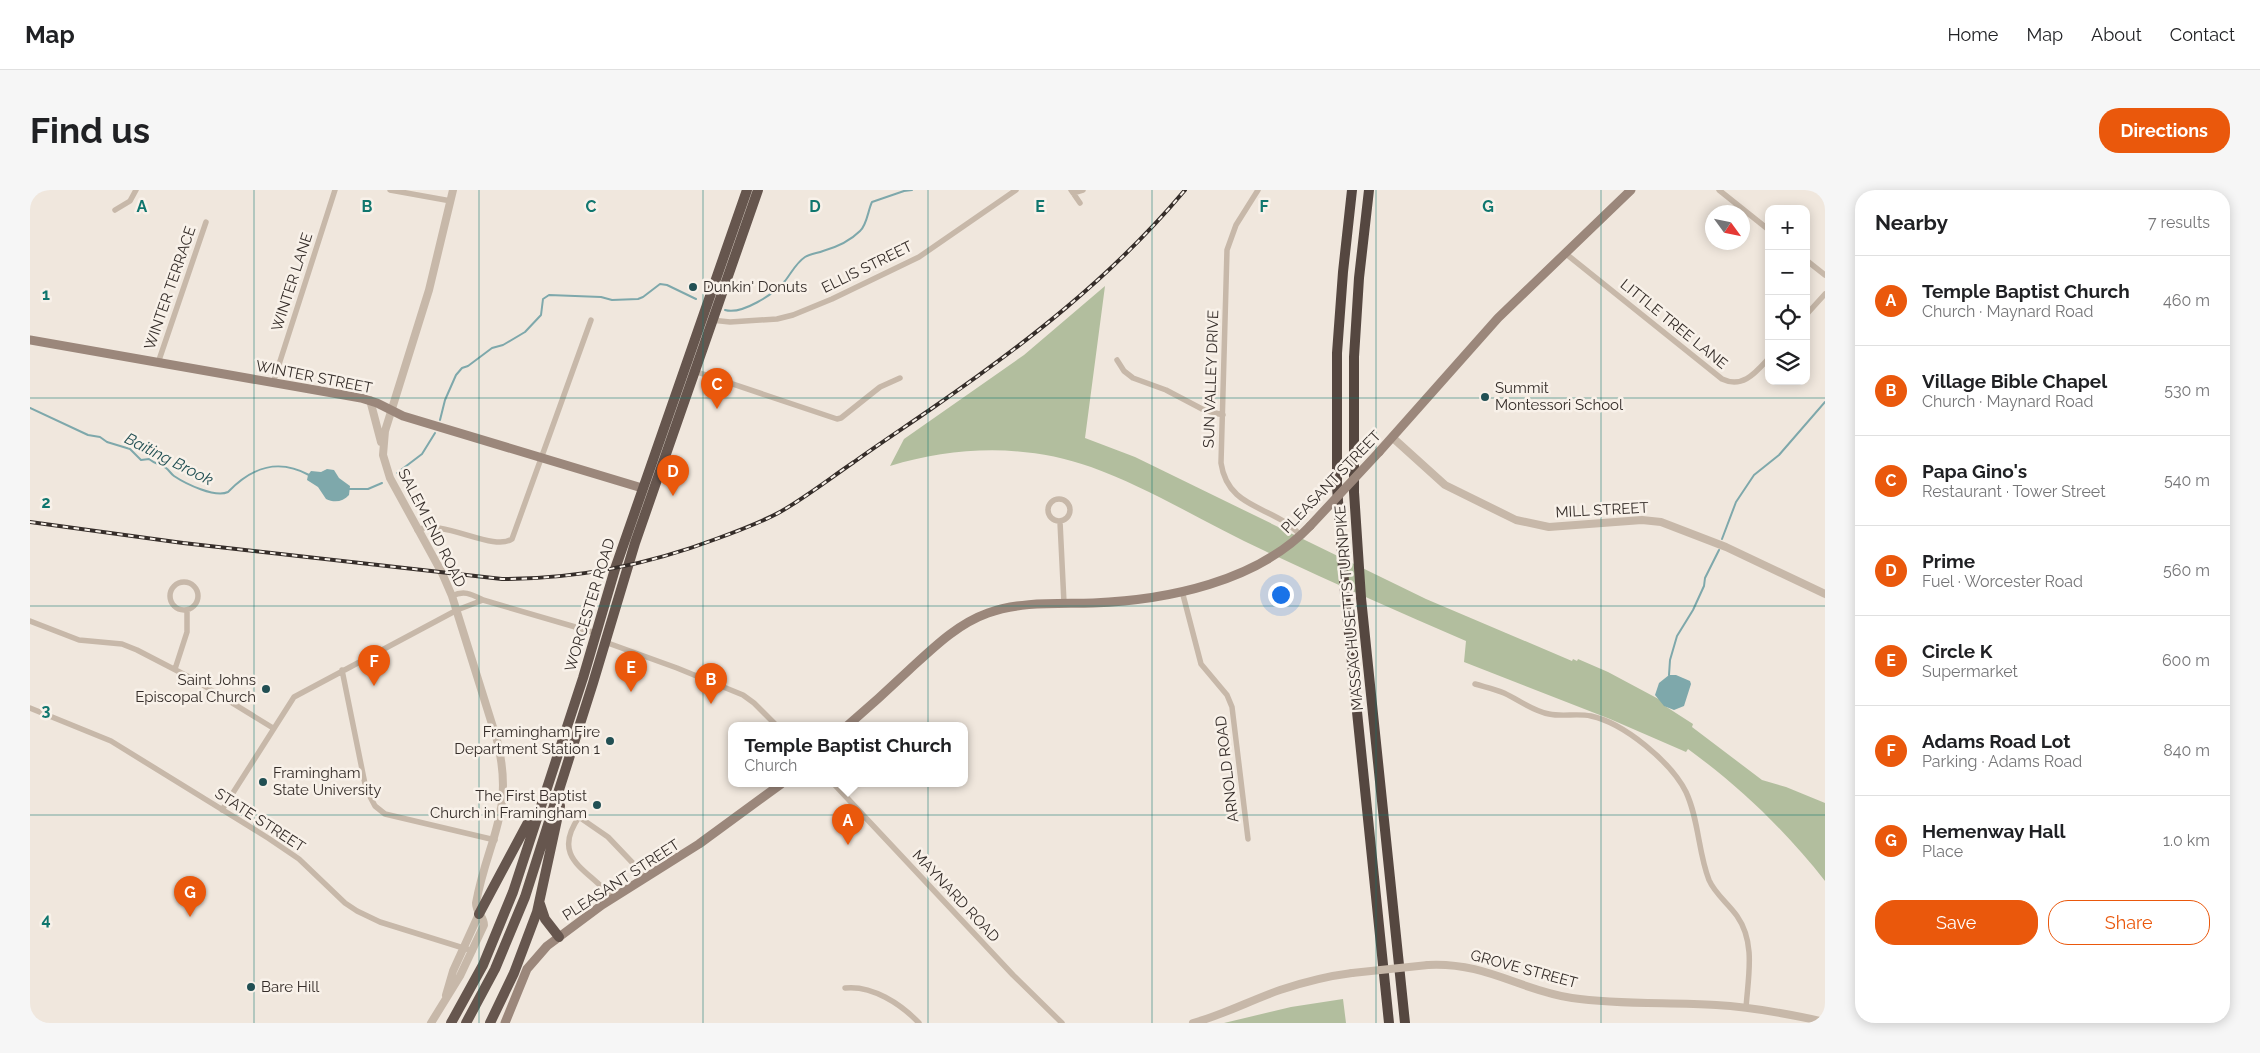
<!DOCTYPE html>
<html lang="en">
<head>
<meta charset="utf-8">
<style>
	:root { --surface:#fff; --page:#f6f6f6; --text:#202124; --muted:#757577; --line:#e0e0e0; --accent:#ea580c }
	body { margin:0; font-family:Raleway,sans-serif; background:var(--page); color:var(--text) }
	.controls { position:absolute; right:15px; top:15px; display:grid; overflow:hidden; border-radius:10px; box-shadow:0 2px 12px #0003 }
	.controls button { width:45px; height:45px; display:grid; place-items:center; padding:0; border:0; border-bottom:1px solid var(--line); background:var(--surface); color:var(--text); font:25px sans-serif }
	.compass { position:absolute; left:1675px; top:15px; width:45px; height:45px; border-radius:50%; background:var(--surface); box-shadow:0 2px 12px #0003; rotate:123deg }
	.you { position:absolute; left:1250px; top:404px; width:18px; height:18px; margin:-12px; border:4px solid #fff; border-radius:50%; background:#1a73e8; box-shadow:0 0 0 8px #1a73e833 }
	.badge { display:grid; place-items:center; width:32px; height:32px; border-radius:50%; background:var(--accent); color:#fff; font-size:16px; font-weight:700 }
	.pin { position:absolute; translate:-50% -41px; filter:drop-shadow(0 1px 2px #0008) }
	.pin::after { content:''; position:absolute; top:26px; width:18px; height:15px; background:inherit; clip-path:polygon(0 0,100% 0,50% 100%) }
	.popup { position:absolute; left:698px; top:532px; width:240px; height:65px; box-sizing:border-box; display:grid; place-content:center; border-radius:10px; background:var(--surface); filter:drop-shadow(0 1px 4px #0005); font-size:16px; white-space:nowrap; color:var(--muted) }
	.popup b { font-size:19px; color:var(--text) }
	.popup::after { content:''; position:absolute; left:50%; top:100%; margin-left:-10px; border:10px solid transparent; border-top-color:var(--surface) }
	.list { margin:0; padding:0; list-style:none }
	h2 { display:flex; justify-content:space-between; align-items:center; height:65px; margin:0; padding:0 20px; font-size:21px }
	h2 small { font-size:16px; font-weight:400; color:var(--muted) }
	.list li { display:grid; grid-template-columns:32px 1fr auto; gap:15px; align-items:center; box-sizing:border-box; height:90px; padding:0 20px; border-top:1px solid var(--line) }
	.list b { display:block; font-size:19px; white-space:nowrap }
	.list p { margin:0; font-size:16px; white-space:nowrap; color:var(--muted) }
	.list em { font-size:16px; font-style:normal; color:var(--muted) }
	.actions { display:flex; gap:10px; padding:15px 20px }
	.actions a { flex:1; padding:11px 0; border:1px solid var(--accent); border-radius:20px; text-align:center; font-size:18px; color:var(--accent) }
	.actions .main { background:var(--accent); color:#fff }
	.icon { flex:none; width:28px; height:28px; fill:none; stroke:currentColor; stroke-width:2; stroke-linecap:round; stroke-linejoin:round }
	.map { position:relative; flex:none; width:1795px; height:833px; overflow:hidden; border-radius:20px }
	header { display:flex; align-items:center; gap:30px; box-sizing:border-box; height:70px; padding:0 25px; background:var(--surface); border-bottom:1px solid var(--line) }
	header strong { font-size:24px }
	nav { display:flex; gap:28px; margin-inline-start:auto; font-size:18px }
	.intro { display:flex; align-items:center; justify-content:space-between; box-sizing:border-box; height:120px; padding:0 30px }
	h1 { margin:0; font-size:35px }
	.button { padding:12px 22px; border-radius:20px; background:var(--accent); color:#fff; font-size:18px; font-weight:700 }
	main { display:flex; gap:30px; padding:0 30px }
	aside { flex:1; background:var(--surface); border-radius:20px; box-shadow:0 2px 12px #0003 }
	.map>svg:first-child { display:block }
	.green { fill:#b2be9e }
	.water { fill:#7ea8ab }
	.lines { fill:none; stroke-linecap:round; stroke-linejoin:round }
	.stream { stroke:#7ea8ab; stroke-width:2 }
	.minor { stroke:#c7b8a9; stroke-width:5.5 }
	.tertiary { stroke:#c7b8a9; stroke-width:8 }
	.secondary { stroke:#9b877b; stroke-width:9 }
	.trunk { stroke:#66564e; stroke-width:10 }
	.motorway { stroke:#554740; stroke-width:10 }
	.rail-casing { stroke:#352d29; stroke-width:4 }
	.rail { stroke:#f8f1e9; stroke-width:2; stroke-dasharray:5.5; stroke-linecap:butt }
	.tertiary-bridge { stroke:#c7b8a9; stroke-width:8 }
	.secondary-bridge { stroke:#9b877b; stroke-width:9 }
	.grid { fill:none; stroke:#0f766e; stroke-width:1; stroke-opacity:0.55 }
	.poi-dot { fill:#214f53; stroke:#f8f1e9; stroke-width:2 }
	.labels { text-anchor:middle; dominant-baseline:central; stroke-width:5; stroke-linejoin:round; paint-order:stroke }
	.street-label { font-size:15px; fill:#352d29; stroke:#f8f1e9 }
	.poi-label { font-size:15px; fill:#352d29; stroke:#f8f1e9; text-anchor:start }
	.water-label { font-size:16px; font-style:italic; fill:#214f53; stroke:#f8f1e9 }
	.grid-label { font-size:16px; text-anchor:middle; font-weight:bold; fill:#0f766e; stroke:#f8f1e9; stroke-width:5; stroke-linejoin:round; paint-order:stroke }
</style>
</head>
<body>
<header>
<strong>Map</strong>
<nav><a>Home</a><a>Map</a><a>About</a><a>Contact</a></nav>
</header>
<div class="intro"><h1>Find us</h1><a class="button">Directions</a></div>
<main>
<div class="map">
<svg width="1795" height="833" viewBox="0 0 1795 833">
	<rect width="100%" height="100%" fill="#f0e7dd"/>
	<path class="green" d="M1075,96L1055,248L1105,267L1396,409L1542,471L1543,469L1547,471L1548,469L1578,482L1636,513L1635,516L1663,534L1662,537L1732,590L1756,597L1795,613V691C1755,640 1710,597 1658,559L1656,562L1580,529L1434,472L1436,451C1368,422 1301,392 1235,361C1178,335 1120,298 1061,277C996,254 926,256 860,276L874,249L994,165Z
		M1313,809L1316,833H1194L1261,817Z"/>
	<path class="water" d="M297,279L304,280L309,288L320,296L319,305C313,312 304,313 296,309L288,297L277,290L278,285L281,281L291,282Z
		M1639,485H1646L1660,491L1661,494L1654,516L1644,520L1634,516L1625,505L1629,493Z"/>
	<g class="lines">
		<path class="stream" d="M695,120C712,125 744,104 755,91C762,82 766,73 775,67C780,64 788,63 793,61C807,57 820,51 830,41C837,35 838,20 842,12L874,1L882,0
			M0,218L58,245L70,247L77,252L100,259L111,270L119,269C125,274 130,274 136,278C139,280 141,284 144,286C156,294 185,308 198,302C222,277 248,268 279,285
			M410,230L415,210L426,185L432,178L438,176L462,158L473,155L495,142L511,125L513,109L519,105L571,107L582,110L608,109L613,107L630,94L637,95L666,109
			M367,283L392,264L405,243
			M319,299H338L352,293
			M1692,349L1706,312L1724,285L1749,265L1795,212
			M1639,485L1640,470L1647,446L1663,420L1674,396L1675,388L1689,360"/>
		<path class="minor" d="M360,0L421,11
			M1041,0L1050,13
			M1228,0L1206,35L1197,60L1191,273C1198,321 1245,315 1271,346
			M1689,0L1739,40
			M1043,3L1053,0
			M85,20L100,11L106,0
			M1535,63L1692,189C1713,199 1726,182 1739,168
			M1776,70L1795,85
			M1776,125L1795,104
			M681,130L700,132L747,129L763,125L802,109L889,67L986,0
			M1087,170L1094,181L1103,188L1136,200L1174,220L1193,225
			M128,173L176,32
			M664,181L807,229L811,228L850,197L870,188
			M243,193L305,0
			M1018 320a11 11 0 1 1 22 0a11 11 0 1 1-22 0Z
			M1030,332L1034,413
			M387,340C412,328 463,362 482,349L561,130
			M140 406a14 14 0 1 1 28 0a14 14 0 1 1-28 0Z
			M1152,401L1171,474L1197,505L1202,517L1218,649
			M422,406C434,400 441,404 453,410L566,443
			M0,431L49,450L92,454L107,460L163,489L243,538
			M575,452L647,478L713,505L724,513L747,536
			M145,479L157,442V420
			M312,480L336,599L345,616L355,624L465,650
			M1445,494C1455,497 1465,499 1474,503C1489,510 1503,521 1519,524C1533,527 1547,523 1561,526C1594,533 1641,572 1656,602C1669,630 1668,662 1679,690C1685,704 1698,713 1707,726C1726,753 1718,787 1716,818
			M0,518L81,551L238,648L269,669L315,713L327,721L350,732L443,761
			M804,594L983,785L1032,833
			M192,620L264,507L427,420L453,410
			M582,708C561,680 519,670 549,627L578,647L617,688
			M815,798C842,795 871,814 889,833"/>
		<path class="tertiary" d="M340,210L351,252
			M1363,248L1415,295L1486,330L1519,337L1612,330L1631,332L1696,357L1795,404
			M1398,775C1456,772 1489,800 1542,808C1590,815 1638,812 1686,815C1723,817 1759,824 1795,832
			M416,805L423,781L449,724
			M401,833L430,786L454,735C454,726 446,723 446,713C458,648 485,622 467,550L422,406L412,383L360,288L353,265L355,241L399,100L423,0
			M1163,833C1193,825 1221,810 1250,800C1274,792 1298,786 1322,783"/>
		<path class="secondary" d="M0,150L331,208L347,213L373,226L612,298
			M1349,262L1468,128L1601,0
			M817,536C838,518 859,499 879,480C903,458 927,434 958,423C991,411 1029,414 1063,413C1137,410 1227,392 1280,336
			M475,833L497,779L517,756L572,715L669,654L751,594"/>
		<path class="trunk" d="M510,714L515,729L529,747
			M449,724L503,623
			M421,833L453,775L483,702L553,488L585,379L717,0
			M436,833L465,779L495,707L563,493L605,353L728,0
			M460,833L484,783L507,722L530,616"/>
		<path class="motorway" d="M1322,0L1313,82L1307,163V297L1315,405L1359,833
			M1339,0L1329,88L1324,167V302L1331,408L1375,833"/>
		<g class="rail-casing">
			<path id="rail" d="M0,332L153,353L472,389C546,389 617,375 686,349C708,341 730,333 750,322C776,307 799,289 824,272C849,254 875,237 901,219C994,155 1082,87 1155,0"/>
		</g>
		<use href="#rail" class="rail"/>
		<path class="tertiary-bridge" d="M1322,783L1398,775"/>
		<path class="secondary-bridge" d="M1280,336L1349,262"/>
	</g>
	<path class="grid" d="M224,0V833M449,0V833M673,0V833M898,0V833M1122,0V833M1346,0V833M1571,0V833M0,208H1795M0,416H1795M0,625H1795"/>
	<g class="poi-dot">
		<circle cx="663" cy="97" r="5"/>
		<circle cx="1455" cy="207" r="5"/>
		<circle cx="236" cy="499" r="5"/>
		<circle cx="580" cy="551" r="5"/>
		<circle cx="233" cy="592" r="5"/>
		<circle cx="567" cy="615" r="5"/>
		<circle cx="221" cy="797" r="5"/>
	</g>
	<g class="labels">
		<g class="street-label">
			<text transform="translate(837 77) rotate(-26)">ELLIS STREET</text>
			<text transform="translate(262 92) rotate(-72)">WINTER LANE</text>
			<text transform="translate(140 98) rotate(-71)">WINTER TERRACE</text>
			<text transform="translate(1644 134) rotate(39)">LITTLE TREE LANE</text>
			<text transform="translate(284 187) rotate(11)">WINTER STREET</text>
			<text transform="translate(1181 189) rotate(-88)">SUN VALLEY DRIVE</text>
			<text transform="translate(1301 292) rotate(-46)">PLEASANT STREET</text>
			<text transform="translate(1572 320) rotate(-3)">MILL STREET</text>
			<text transform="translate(402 338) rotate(63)">SALEM END ROAD</text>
			<text transform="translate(560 415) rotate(-73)">WORCESTER ROAD</text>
			<text transform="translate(1319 418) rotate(-95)">MASSACHUSETTS TURNPIKE</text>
			<text transform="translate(1197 579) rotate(-97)">ARNOLD ROAD</text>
			<text transform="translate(230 630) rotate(33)">STATE STREET</text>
			<text transform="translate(591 690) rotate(-33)">PLEASANT STREET</text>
			<text transform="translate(926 706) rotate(47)">MAYNARD ROAD</text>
			<text transform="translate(1494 779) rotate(15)">GROVE STREET</text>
		</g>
		<g class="poi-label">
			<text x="673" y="97">Dunkin' Donuts</text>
			<text x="1465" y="198">Summit<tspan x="1465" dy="17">Montessori School</tspan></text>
			<text x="226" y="490" text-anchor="end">Saint Johns<tspan x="226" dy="17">Episcopal Church</tspan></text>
			<text x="570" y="542" text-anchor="end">Framingham Fire<tspan x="570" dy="17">Department Station 1</tspan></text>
			<text x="243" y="583">Framingham<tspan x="243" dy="17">State University</tspan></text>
			<text x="557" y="606" text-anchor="end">The First Baptist<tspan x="557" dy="17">Church in Framingham</tspan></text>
			<text x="231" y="797">Bare Hill</text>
		</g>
		<g class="water-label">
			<text transform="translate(139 269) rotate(27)">Baiting Brook</text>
		</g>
	</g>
	<g class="grid-label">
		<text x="112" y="22">A</text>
		<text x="337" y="22">B</text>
		<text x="561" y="22">C</text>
		<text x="785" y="22">D</text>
		<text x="1010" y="22">E</text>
		<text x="1234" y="22">F</text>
		<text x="1458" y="22">G</text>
		<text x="16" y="110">1</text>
		<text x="16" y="318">2</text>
		<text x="16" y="526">3</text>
		<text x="16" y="735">4</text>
	</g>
</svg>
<div class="controls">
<button>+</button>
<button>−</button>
<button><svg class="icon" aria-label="locate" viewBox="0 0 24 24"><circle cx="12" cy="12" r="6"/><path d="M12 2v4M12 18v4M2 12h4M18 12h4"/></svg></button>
<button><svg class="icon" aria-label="layers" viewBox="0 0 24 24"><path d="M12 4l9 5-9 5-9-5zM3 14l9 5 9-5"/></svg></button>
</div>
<svg class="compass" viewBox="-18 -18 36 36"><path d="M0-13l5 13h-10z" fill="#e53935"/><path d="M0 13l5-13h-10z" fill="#757577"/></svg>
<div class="you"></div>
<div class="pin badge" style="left:818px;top:655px">A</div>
<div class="popup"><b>Temple Baptist Church</b>Church</div>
<div class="pin badge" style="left:681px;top:514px">B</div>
<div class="pin badge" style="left:687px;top:219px">C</div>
<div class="pin badge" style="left:643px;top:306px">D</div>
<div class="pin badge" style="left:601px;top:502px">E</div>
<div class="pin badge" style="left:344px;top:496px">F</div>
<div class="pin badge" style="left:160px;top:727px">G</div>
</div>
<aside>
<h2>Nearby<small>7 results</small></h2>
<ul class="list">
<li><span class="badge">A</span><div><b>Temple Baptist Church</b><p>Church · Maynard Road</p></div><em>460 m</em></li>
<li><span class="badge">B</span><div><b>Village Bible Chapel</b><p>Church · Maynard Road</p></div><em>530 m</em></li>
<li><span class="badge">C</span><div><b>Papa Gino's</b><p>Restaurant · Tower Street</p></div><em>540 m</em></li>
<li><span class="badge">D</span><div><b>Prime</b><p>Fuel · Worcester Road</p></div><em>560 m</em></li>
<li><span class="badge">E</span><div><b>Circle K</b><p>Supermarket</p></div><em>600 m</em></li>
<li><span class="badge">F</span><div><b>Adams Road Lot</b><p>Parking · Adams Road</p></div><em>840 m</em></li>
<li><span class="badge">G</span><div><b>Hemenway Hall</b><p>Place</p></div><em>1.0 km</em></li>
</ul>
<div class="actions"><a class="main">Save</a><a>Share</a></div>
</aside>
</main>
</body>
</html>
